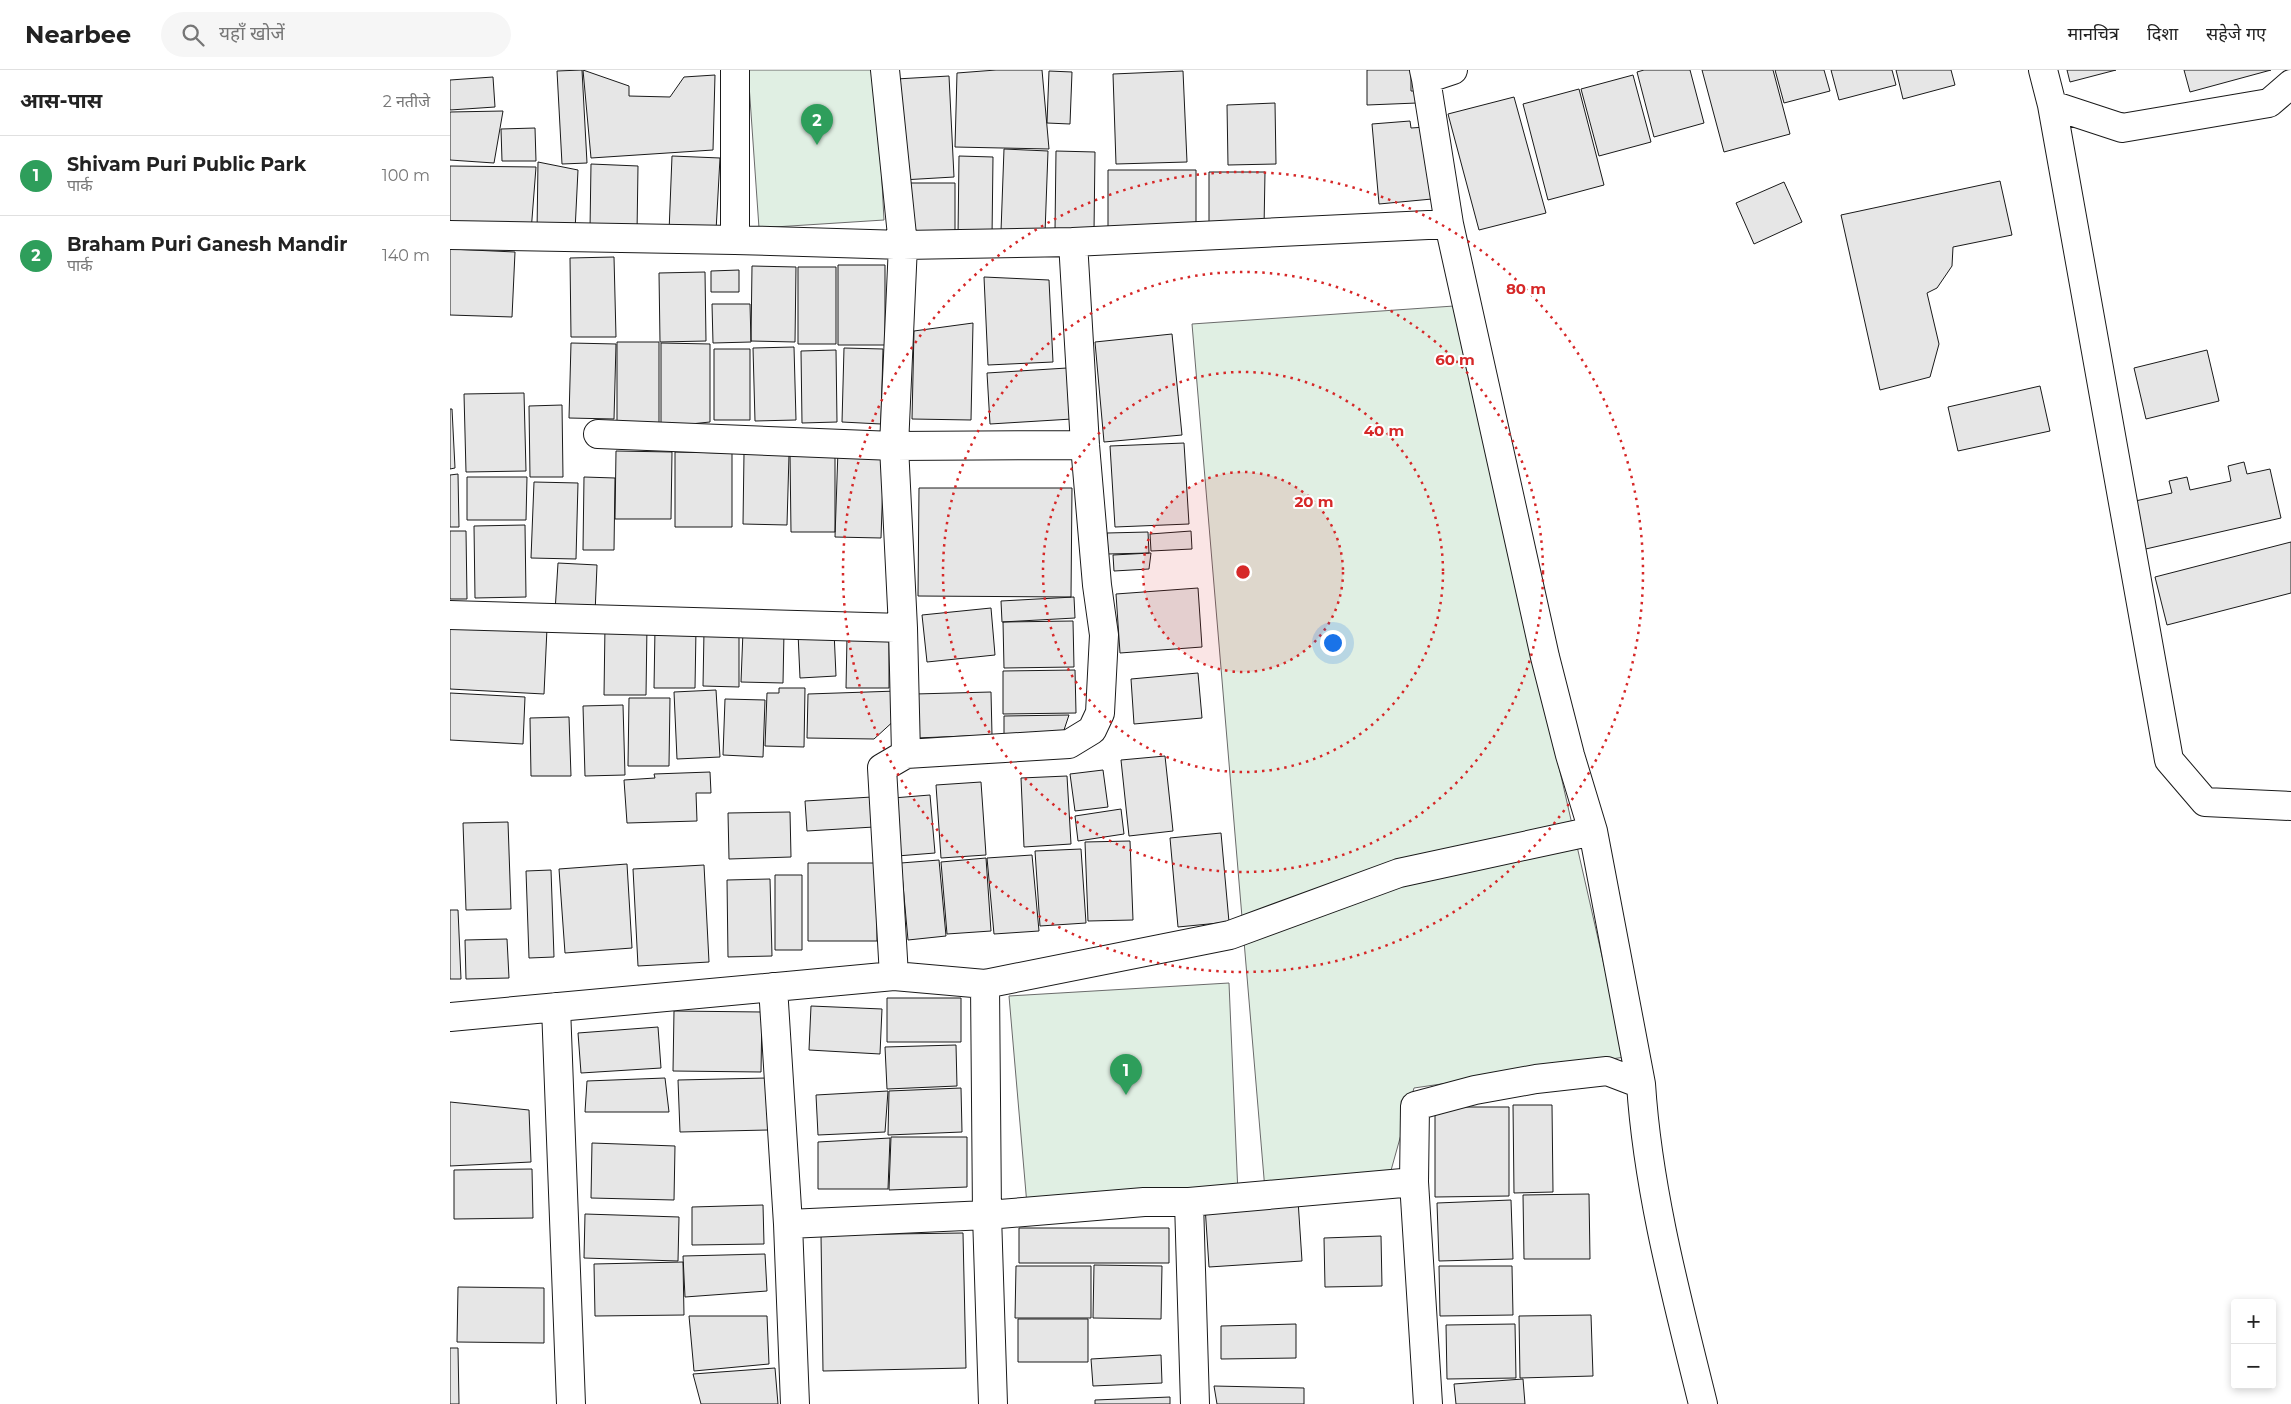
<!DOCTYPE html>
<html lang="hi">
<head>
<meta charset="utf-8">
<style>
	:root { --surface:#fff; --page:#f6f6f6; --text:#222; --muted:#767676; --line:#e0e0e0; --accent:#c62828 }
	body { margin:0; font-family:Montserrat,"Noto Sans Devanagari",sans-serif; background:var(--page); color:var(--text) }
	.controls { position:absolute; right:15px; bottom:15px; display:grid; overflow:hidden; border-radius:5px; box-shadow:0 2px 8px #0003 }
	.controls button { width:45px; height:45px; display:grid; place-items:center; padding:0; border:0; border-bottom:1px solid var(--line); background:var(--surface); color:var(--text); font:25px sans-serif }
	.you { position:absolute; left:882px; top:572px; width:18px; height:18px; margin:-12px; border:4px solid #fff; border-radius:50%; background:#1a73e8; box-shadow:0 0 0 8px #1a73e833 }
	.badge { display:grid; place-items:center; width:32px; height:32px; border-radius:50%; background:var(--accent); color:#fff; font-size:16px; font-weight:700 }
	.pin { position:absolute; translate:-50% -41px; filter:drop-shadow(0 1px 2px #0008) }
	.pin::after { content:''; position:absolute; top:26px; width:18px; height:15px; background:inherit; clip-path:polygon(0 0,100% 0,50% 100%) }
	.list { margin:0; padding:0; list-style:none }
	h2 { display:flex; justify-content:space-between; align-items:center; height:65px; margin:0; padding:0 20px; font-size:21px }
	h2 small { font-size:16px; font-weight:400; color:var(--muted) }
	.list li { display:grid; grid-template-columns:32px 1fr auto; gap:15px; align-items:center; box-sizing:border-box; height:80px; padding:0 20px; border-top:1px solid var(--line) }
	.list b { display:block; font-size:19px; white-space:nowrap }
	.list p { margin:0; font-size:16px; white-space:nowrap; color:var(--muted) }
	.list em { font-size:16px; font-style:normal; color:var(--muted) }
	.icon { flex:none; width:28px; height:28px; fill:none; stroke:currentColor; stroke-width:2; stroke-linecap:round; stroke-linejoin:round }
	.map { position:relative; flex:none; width:1841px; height:1334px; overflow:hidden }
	header { display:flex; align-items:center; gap:30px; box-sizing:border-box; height:70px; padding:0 25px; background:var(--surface); border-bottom:1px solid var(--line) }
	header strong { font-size:24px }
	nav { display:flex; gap:28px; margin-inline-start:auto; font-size:18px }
	.search { width:350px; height:45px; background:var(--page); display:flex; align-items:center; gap:12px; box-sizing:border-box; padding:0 18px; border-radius:28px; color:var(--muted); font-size:19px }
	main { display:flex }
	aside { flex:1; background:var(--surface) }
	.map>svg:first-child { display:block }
	.green { fill:#e0efe3; stroke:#6a6a6a }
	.building { fill:#e6e6e6; stroke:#1a1a1a }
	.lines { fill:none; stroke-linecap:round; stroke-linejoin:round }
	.minor-casing { stroke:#1a1a1a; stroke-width:30 }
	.minor { stroke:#fff; stroke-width:28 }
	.ring { fill:none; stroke:#d62828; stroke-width:2.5; stroke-dasharray:2.5 5 }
	.centre { fill:#d62828; stroke:#fff; stroke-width:2.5 }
	.ring-label { font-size:15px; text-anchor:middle; font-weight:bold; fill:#d62828; stroke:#fff; stroke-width:4; stroke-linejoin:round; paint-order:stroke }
</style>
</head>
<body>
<header>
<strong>Nearbee</strong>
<div class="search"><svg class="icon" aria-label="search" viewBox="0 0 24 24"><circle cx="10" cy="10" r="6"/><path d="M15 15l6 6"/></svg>यहाँ खोजें</div>
<nav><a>मानचित्र</a><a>दिशा</a><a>सहेजे गए</a></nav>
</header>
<main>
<aside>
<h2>आस-पास<small>2 नतीजे</small></h2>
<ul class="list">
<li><span class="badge" style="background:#2e9e5b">1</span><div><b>Shivam Puri Public Park</b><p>पार्क</p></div><em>100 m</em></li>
<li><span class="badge" style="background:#2e9e5b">2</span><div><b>Braham Puri Ganesh Mandir</b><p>पार्क</p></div><em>140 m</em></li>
</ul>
</aside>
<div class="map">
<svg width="1841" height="1334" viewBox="0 0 1841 1334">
	<rect width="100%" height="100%" fill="#fff"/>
	<path class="green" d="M298,0H426L434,150L309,158Z
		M1004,236L1175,987L964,1018L940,1104L815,1120L742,254Z
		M779,913L788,1124L577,1135L559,926Z"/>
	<path class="building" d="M132,0L137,93L112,94L107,1Z
		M133,0L179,16V26L220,27L234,7L265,5L263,80L141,88Z
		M546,0H592L599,79L505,77L507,3Z
		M917,0H961V21H967V33L917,35Z
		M1194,0H1240L1254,53L1204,67L1187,2Z
		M1252,0H1323L1340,64L1274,82Z
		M1325,0H1374L1380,21L1334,33Z
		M1381,0H1442L1446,15L1389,30Z
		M1446,0H1501L1505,15L1453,29Z
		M1617,0H1666L1620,12Z
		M1734,0H1821L1740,22Z
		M599,1L622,2L620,54L597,53Z
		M733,1L737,92L666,94L663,4Z
		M1183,5L1201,72L1149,86L1131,19Z
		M499,6L504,107L452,110L446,9Z
		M43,7L45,37L0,40V10Z
		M1129,19L1154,115L1098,130L1073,34Z
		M1064,27L1096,143L1029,160L998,44Z
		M825,33L826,94L778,95L777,35Z
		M53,41L44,93L0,90V42Z
		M960,51L961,58L976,57L982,129L929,134L922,54Z
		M85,58L86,91H52L51,59Z
		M554,79L598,81L595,163L551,161Z
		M606,81L645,82L644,161L605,160Z
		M222,86L270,88L266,161L219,162Z
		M509,86L543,87L542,167L508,166Z
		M88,92L128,100L125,161L87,162Z
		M141,94L188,96L187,163L140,159Z
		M0,96L86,97L81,162L0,161Z
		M658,100H746V162H658Z
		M759,102H815L814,158L759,157Z
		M1550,111L1562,165L1503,177L1502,196L1487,218L1477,223L1489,274L1480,307L1430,320L1391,145Z
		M1334,112L1352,152L1304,174L1286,133Z
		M454,113H505V166H455Z
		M0,179L65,182L62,247L0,245Z
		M164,187L166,267H121L120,188Z
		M388,195H435V275H388Z
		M302,196L346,197L345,272L301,271Z
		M348,197H386V274H348Z
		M289,200V222H261V201Z
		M255,202L256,271L210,272L209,203Z
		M534,207L599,210L603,292L538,295Z
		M262,234H300L301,272L263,273Z
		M523,253L521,350L462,349L464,261Z
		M722,264L732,365L654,372L645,272Z
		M167,272H209V356H167Z
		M121,273L166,274L164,349L119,348Z
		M211,273L260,274V352L211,357Z
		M344,277L346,350L305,351L303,278Z
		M394,278L433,279L431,354L392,352Z
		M264,279H300V350H264Z
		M386,280L387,352L352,353L351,281Z
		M1757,280L1769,331L1696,349L1684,298Z
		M617,298L622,349L540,354L537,303Z
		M1590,316L1600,361L1508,381L1498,337Z
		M74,323L76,401L16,402L14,324Z
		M112,335L113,407H80L79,336Z
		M0,339H2L5,398L0,399Z
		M734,373L739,454L665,457L660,376Z
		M388,380L434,382L431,468L385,467Z
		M166,381L222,382L221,449H165Z
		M225,382L282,383V457H225Z
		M385,382V462H341L340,383Z
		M294,383L339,385L337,455L293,454Z
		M1794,392L1797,404L1820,399L1831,448L1687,481L1676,433L1722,423L1719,411L1737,407L1740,420L1781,411L1778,396Z
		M8,404L9,457H0V405Z
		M17,407H77L76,450H17Z
		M134,407L165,408L164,480H133Z
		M84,412L128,413L126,489L81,488Z
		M469,418H622L621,527L468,526Z
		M75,455L76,527L25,528L24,456Z
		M0,461H16L17,529H0Z
		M741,461L742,479L701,481L700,464Z
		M698,462L699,483L658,484L657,463Z
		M1841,472V523L1717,555L1705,507Z
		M701,483L699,499L664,501L663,485Z
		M108,493L147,495L145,544L105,542Z
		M748,518L752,577L670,583L666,524Z
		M624,527L625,548L552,552L551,531Z
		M541,538L545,585L477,592L472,545Z
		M623,551L624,597L554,598L553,552Z
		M0,554L97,558L94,624L0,619Z
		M155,555H197L196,625H154Z
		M205,558L246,559L245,618H204Z
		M254,561H289V617L253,616Z
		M293,561L334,562L333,613L291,612Z
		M384,561L386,606L350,608L348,563Z
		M397,567H439V618H396Z
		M625,600L626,643L553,644V601Z
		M748,603L752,648L684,654L681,609Z
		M329,618H355L354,677L315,676L317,623H329Z
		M266,620L270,687L227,689L224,622Z
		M447,621V648L424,669L357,668L358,624Z
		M541,622L542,665L466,668L465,624Z
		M0,623L75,627L73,674L0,670Z
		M179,628H220L219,696H178Z
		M275,629L315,630L313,687L273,685Z
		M173,635L175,705L135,706L133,636Z
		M619,645L613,663L554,664V646Z
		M119,647L121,706H81L80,648Z
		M715,686L723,761L679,766L671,690Z
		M653,700L658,737L625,741L620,704Z
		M260,702L261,723H246L247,751L177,753L174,710L205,708L204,704Z
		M617,706L621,774L574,777L571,708Z
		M531,712L536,785L491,788L486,715Z
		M480,725L485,783L447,786L443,728Z
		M422,727L424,757L357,761L355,731Z
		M671,739L674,764L628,771L625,746Z
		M340,742L341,787L279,789L278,743Z
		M58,752L61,839L16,840L13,753Z
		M771,763L779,852L728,857L720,768Z
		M680,771L683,850L638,851L635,772Z
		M631,779L636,853L590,856L585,781Z
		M582,785L589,861L544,864L537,788Z
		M536,788L541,861L497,864L491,792Z
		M489,790L496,866L458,870L451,793Z
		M358,793H427V871H358Z
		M177,794L182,878L115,883L109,799Z
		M254,795L259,892L188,896L183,799Z
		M101,800L104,887L79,888L76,801Z
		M325,805H352V880H325Z
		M320,809L322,886L278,887L277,810Z
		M0,840H8L11,909H0Z
		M57,869L59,908L16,909L15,870Z
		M437,928H511V972H437Z
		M361,936L432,939L430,984L359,980Z
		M224,941L312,942L311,1002L223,1001Z
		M208,957L211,998L131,1003L128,963Z
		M506,975L507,1016L437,1019L435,977Z
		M215,1008L219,1042H135L137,1011Z
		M317,1008L318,1060L230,1062L228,1010Z
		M511,1018L512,1062L438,1065L439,1021Z
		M438,1021L435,1062L368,1065L366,1025Z
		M0,1032L79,1040L81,1092L0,1096Z
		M1063,1035H1102L1103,1122L1064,1123Z
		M985,1037H1059V1126L985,1127Z
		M441,1067H517V1117L439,1120Z
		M440,1068L438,1119H368V1072Z
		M142,1073L225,1076L224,1130L141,1128Z
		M82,1099L83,1148L4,1149V1100Z
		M1139,1124L1140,1189H1074L1073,1125Z
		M848,1130L852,1191L759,1197L755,1136Z
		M1061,1130L1063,1189L989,1191L987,1133Z
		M313,1135L314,1174L242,1175V1137Z
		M135,1144L229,1147L228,1191L134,1188Z
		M569,1158H719V1193H569Z
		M513,1163L516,1298L373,1301L371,1165Z
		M931,1166L932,1216L875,1217L874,1168Z
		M315,1184L317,1221L235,1227L233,1186Z
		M233,1192L234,1245L145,1246L144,1194Z
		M644,1195L712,1196L711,1249L643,1248Z
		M566,1196H641V1248H565Z
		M989,1196H1062L1063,1245L990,1246Z
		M8,1217L94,1218V1273L7,1272Z
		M1141,1245L1143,1306L1070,1308L1069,1246Z
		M239,1246H317L319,1294L244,1301Z
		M568,1249H638V1292H568Z
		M846,1254V1288L771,1289V1256Z
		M1065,1254L1066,1308L997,1309L996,1255Z
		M0,1278H8L9,1334H0Z
		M711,1285L712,1313L643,1316L641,1289Z
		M325,1298L328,1334H251L243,1304Z
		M1073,1309L1075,1334H1006L1004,1314Z
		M764,1316L854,1318V1334H767Z
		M720,1327V1334H645V1330Z"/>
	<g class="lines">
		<g class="minor-casing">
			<path id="minor" d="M435,0L453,175L623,172L999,154L976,9
				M974,0L976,9L1003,0
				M1593,0L1602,35L1672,58L1819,33L1841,14
				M1602,35L1719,690L1755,732L1841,736
				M999,154L1095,587L1120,685L1143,761L1191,1014
				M0,165L285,170V0
				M285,170L453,175L444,376L453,558L456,684
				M148,364L444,376L635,375
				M0,545L453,558
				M444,906L432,698L456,684L619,674L642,660L650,643L654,565L647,515L635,375L623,172
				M535,914L780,865L949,803L1143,761
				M323,917L338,1154L537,1145L694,1132H739L964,1112L978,1334
				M106,937L121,1334
				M0,947L444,906L535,914L537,1145L543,1334
				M964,1112L965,1036L1025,1020L1086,1009L1157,1001L1191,1014C1198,1122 1227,1229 1253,1334
				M739,1132L745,1334
				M338,1154L345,1334"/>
		</g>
		<use href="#minor" class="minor"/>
	</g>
	<circle cx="793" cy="502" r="100" fill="#d62828" fill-opacity=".12"/>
	<g class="ring">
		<circle cx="793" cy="502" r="100"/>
		<circle cx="793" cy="502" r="200"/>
		<circle cx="793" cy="502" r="300"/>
		<circle cx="793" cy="502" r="400"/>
	</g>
	<circle cx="793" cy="502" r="8" class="centre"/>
	<g class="ring-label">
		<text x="1076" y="224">80 m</text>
		<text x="1005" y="295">60 m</text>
		<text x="934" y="366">40 m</text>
		<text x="864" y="437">20 m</text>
	</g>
</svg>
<div class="controls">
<button>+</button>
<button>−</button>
</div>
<div class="you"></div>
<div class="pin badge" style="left:676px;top:1025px;background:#2e9e5b">1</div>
<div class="pin badge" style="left:367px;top:75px;background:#2e9e5b">2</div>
</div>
</main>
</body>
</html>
